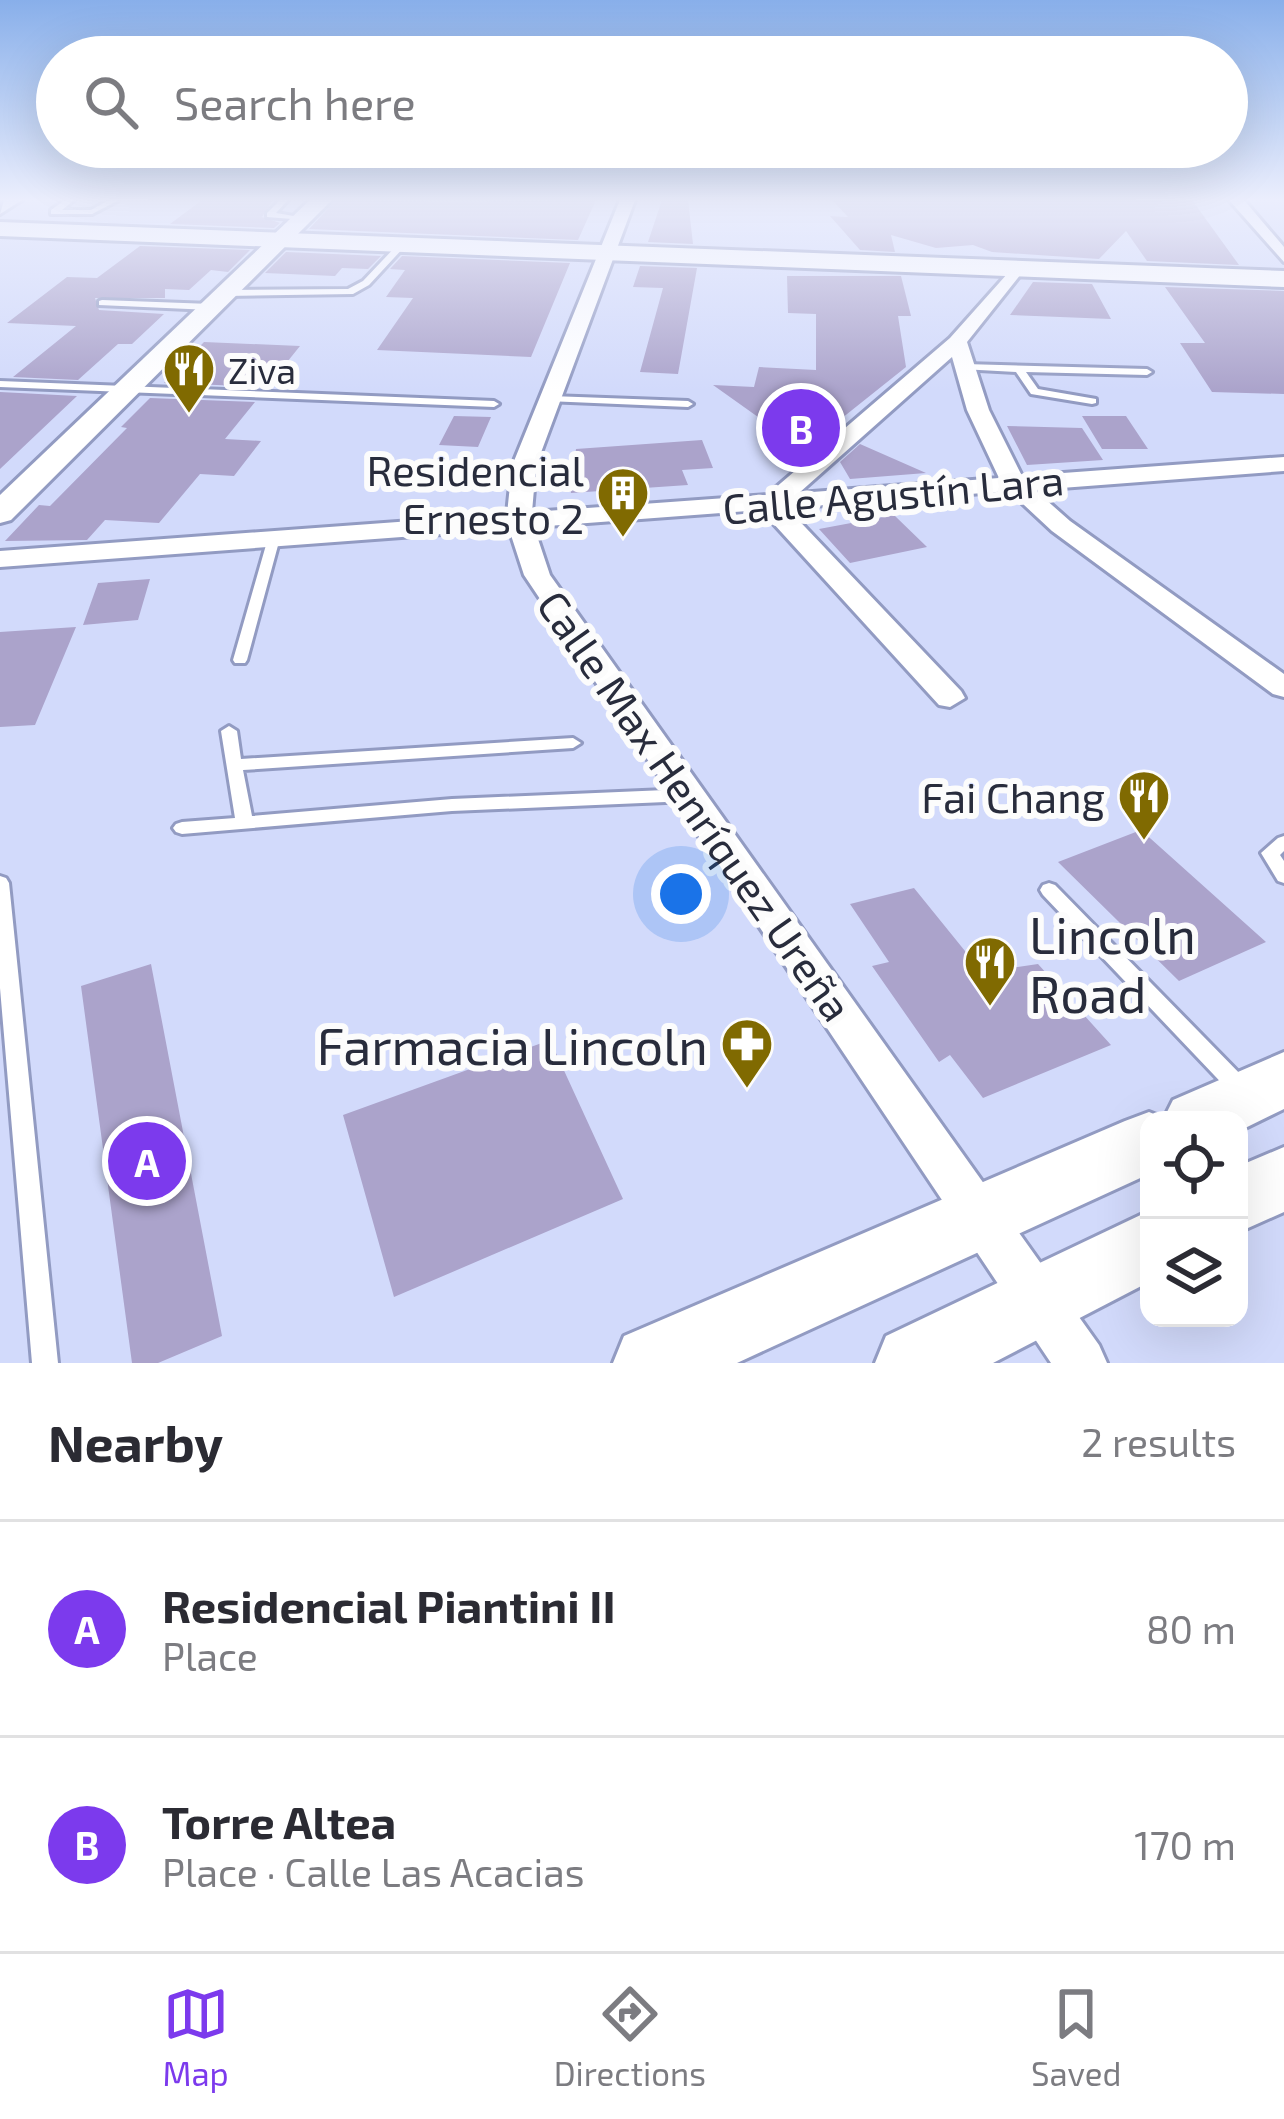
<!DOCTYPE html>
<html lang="en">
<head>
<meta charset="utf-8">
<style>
	:root { --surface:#fff; --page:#f2f2f3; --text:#2b2b33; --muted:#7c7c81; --line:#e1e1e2; --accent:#7c3aed }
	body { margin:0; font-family:"Exo 2",sans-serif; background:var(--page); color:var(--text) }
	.controls { position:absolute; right:36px; bottom:36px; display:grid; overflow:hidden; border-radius:24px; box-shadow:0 12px 48px #0002 }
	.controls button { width:108px; height:108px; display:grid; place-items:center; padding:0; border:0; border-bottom:3px solid var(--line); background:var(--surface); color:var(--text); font:60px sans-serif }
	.you { position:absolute; left:681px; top:894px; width:42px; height:42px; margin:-30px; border:9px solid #fff; border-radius:50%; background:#1a73e8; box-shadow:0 0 0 18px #1a73e833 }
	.badge { display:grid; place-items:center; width:78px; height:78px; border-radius:50%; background:var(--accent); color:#fff; font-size:39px; font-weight:700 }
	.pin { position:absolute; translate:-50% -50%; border:6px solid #fff; box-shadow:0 3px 12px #0006 }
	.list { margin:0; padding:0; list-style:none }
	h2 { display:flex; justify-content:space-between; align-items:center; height:156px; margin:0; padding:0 48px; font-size:51px }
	h2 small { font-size:39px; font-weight:400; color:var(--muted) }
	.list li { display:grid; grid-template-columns:78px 1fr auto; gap:36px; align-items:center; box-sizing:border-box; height:216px; padding:0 48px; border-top:3px solid var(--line) }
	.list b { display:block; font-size:45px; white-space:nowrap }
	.list p { margin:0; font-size:39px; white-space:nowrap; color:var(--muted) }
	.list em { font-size:39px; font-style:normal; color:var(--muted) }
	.icon { flex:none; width:66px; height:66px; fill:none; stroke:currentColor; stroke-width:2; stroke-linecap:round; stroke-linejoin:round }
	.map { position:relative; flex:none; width:1284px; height:1363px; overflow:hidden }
	.search { position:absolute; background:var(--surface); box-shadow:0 12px 48px #0002; left:36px; right:36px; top:36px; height:132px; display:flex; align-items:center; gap:30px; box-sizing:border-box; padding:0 42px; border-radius:66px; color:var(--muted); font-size:45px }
	.sheet { height:588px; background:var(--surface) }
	nav { display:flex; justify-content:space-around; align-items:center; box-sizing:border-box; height:168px; border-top:3px solid var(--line); background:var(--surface); font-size:33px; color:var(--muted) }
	nav a { display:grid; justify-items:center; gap:6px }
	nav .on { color:var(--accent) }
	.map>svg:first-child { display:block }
	.building { fill:#aba3cb }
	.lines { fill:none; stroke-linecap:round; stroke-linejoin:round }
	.service-casing { stroke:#929bc2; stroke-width:6 }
	.minor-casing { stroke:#929bc2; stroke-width:6 }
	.tertiary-casing { stroke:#929bc2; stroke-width:6 }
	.secondary-casing { stroke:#929bc2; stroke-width:6 }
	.service { fill:#fff; fill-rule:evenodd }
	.minor { fill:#fff; fill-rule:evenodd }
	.tertiary { fill:#fff; fill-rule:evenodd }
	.secondary { fill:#fff; fill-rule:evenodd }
	.labels { text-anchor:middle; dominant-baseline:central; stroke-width:12; stroke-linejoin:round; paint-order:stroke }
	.far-poi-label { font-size:36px; fill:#282c3c; stroke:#fcfcfc; text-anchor:start }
	.poi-label { font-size:42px; fill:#282c3c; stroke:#fcfcfc; text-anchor:end }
	.street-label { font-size:42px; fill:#282c3c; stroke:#fcfcfc }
	.near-poi-label { font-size:51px; fill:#282c3c; stroke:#fcfcfc; text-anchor:start }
</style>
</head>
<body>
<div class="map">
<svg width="1284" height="1363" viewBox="0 0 1284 1363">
	<rect width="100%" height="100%" fill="#d2dafb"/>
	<path class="building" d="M202,200H273L262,217L280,223L274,228L170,224Z
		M336,200L454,202L596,200L578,240L309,229Z
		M662,200H688L693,244L648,242Z
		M832,200H1192L1239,265L1147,261L1126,231L1099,259L992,252L973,245L936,248L891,235L895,252L860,250L830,216L848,217Z
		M140,246L250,250L228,272L211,270L189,290L165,289V298H95L99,310L164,314L132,344H118L78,380L13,377L76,326L7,323L67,277L97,278Z
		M286,252L381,256L368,269L342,268L335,276L265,273Z
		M402,256L570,263L531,357L377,350L413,298L386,297L405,270L390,269Z
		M640,266L697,268L678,374L640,372L663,288L633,287Z
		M787,276H901L911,316H898L906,367L827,430L833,432L827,438L824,433L803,449L713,385L754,387L759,367L816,370V314L788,313Z
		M1033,282L1092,284L1111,319L1010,315Z
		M1165,287L1284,291V394L1212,392L1180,343H1205Z
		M204,342L300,346L267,387L164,383Z
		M0,392L77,396L0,469Z
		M150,398L255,402L225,439L261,441L234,476L200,474L159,523L105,520L87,540L5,541L39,505L50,506L127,428L121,427Z
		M454,416L491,417L478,447L439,445Z
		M1082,416H1126L1148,449H1102Z
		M1007,426L1082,428L1103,460L1027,465Z
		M702,440L713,468L682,470L688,485L571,493L566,467H574L576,449Z
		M860,444L926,473L850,479L840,462Z
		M894,515L927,547L850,563L819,529Z
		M150,579L138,620L83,625L98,583Z
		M76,627L35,725L0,727V632Z
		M1141,830L1266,942L1179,981L1058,862Z
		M914,888L982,972L1038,964L1111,1045L983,1098L950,1055L939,1062L872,966L889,962L850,904Z
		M151,964L222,1336L158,1363H132L81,986Z
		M550,1040L623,1199L394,1297L343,1115Z"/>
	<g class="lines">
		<g class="service-casing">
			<path id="service" d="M65,200H74L62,210H91L109,200H119L92,214H51V210Z
				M280,200H288L276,213L306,218L305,220L267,217V213Z
				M399,243L406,245L369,285L353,294L225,296L221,293L225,290L348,289L363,281Z
				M102,300L211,304L216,307L211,310L99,305V301Z
				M965,364L1147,369L1152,372L1147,375L1026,372L1038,389L1096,399V403L1092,404L1031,394L1016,372L961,369V365Z
				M0,381L494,401L499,404L494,407L0,387Z
				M551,396L688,401L693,404L688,407L547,401L546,399Z
				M274,534L280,538L247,660L245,663H235L233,660L268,538Z
				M229,726L237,731L241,759L573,738L581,743L573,748L243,770L252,816L452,799L689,789L695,791L697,795L695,799L689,801L452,811L182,834L176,832L173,828L176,824L182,822L235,818L221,731Z
				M1284,836V851L1280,855L1284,861V883L1278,881L1261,853L1278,838Z
				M0,876L6,878L9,883L58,1363H32L0,988Z
				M1049,883L1055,885L1249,1083L1252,1089L1249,1095L1241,1098L1233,1095L1043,895L1040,890L1043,885Z"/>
		</g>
		<g class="minor-casing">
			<path id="minor" d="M4,200H22L0,214Z
				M620,200H635L536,466L532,512L767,495L950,338L1016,264L1025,269L967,342L989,410L1022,476L1284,457V471L1035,490L1070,521L1284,674V697L1273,694L1052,531L1009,491L787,508L961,691L965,698L950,707L939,705L761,510L534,527L550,575L1099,1345L1107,1363H1051L524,575L509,529L0,567V551L507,514L512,466ZM952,357L967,410L999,478L799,493Z
				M1229,200H1244L1284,247V262Z"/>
		</g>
		<g class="tertiary-casing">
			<path id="tertiary" d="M310,200H332L11,520L0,523V495Z"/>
		</g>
		<g class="secondary-casing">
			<path id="secondary" d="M0,222L1284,271V287L0,236Z
				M1284,1052V1109L1239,1131V1120H1149V1174L737,1363H613L624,1336L1125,1121L1149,1112L1164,1118L1173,1100Z
				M1284,1147V1212L1239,1232V1166Z
				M1149,1211V1282L993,1363H875L886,1336Z"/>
		</g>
		<use href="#service" class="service"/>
		<use href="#minor" class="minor"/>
		<use href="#tertiary" class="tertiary"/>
		<use href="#secondary" class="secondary"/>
	</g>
	<linearGradient id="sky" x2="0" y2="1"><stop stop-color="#88afea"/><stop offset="0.51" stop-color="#ebeefd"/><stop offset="1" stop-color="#ebeefd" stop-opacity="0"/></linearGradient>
	<rect width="1284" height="391" fill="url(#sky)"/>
	<defs>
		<g id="restaurant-pin" transform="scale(2.7)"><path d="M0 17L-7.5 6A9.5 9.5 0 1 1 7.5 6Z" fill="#806a01" stroke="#fcfcfc"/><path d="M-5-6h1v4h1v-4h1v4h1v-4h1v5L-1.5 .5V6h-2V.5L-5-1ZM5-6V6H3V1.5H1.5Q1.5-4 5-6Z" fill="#fff"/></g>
		<g id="building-pin" transform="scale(2.7)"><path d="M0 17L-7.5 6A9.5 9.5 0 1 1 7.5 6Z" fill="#806a01" stroke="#fcfcfc"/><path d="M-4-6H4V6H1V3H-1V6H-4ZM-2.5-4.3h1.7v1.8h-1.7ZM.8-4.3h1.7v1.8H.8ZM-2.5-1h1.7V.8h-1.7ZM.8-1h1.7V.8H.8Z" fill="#fff"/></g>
		<g id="pharmacy-pin" transform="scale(2.7)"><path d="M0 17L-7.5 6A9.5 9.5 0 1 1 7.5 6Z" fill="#806a01" stroke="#fcfcfc"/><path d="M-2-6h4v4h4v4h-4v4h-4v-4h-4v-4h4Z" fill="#fff"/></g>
	</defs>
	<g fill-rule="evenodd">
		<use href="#restaurant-pin" x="189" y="369"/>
		<use href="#building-pin" x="623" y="493"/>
		<use href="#restaurant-pin" x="1144" y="796"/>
		<use href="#restaurant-pin" x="990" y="962"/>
		<use href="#pharmacy-pin" x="747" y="1044"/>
	</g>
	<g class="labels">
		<g class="far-poi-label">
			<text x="228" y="369">Ziva</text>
		</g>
		<g class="poi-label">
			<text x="584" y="469">Residencial<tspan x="584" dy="48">Ernesto 2</tspan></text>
			<text x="1105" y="796">Fai Chang</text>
		</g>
		<g class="street-label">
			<text transform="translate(893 493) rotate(-5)">Calle Agustín Lara</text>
			<text transform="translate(696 805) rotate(55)">Calle Max Henríquez Ureña</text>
		</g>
		<g class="near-poi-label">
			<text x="1029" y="933">Lincoln<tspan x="1029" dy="59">Road</tspan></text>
			<text x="708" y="1044" text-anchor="end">Farmacia Lincoln</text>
		</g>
	</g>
</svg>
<div class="controls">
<button><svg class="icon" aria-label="locate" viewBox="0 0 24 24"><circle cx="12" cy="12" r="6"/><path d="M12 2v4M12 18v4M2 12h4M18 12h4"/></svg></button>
<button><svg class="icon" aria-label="layers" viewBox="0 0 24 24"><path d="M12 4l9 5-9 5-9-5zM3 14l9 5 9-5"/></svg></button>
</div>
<div class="you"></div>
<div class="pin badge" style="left:147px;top:1161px">A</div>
<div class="pin badge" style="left:801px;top:428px">B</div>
<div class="search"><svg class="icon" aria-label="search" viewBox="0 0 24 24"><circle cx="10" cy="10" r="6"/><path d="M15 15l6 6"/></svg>Search here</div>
</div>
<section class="sheet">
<h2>Nearby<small>2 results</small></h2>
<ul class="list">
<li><span class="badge">A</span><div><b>Residencial Piantini II</b><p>Place</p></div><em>80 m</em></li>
<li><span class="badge">B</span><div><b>Torre Altea</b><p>Place · Calle Las Acacias</p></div><em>170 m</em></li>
</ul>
</section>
<nav>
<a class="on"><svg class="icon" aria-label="map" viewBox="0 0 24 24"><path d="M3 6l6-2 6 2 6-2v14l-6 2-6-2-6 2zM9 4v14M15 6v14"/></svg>Map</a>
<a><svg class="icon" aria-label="directions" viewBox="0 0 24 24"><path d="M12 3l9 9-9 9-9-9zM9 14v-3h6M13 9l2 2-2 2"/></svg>Directions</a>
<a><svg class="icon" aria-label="saved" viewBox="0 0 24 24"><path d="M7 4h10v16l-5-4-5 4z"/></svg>Saved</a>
</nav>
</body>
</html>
